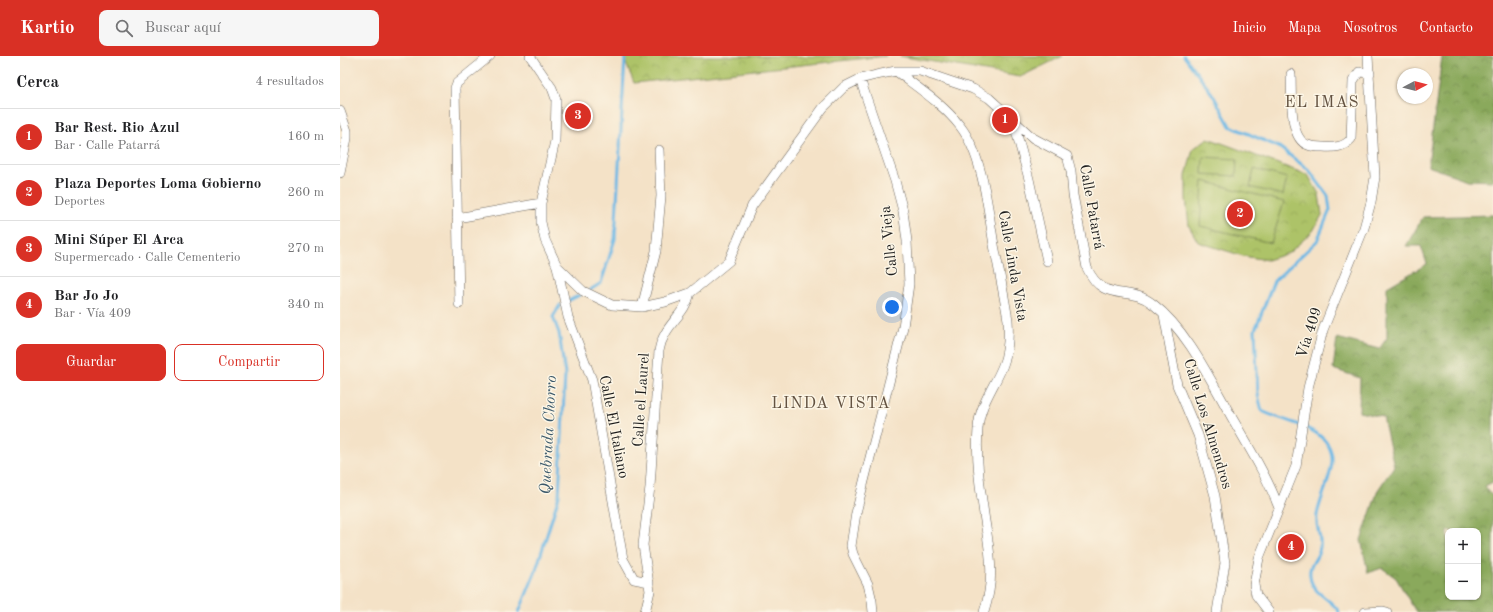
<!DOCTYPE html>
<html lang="es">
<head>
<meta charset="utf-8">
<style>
	:root { --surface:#fff; --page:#f6f6f6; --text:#202124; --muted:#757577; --line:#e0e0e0; --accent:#d93025 }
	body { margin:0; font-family:"Old Standard TT",serif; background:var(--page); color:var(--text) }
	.controls { position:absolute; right:12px; bottom:12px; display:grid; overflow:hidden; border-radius:8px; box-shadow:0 1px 3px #0004 }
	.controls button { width:36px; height:36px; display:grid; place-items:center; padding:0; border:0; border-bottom:1px solid var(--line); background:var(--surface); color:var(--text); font:20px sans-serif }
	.compass { position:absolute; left:1057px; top:12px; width:36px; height:36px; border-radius:50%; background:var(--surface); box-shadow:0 1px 3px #0004; rotate:83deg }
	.you { position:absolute; left:552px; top:251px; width:14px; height:14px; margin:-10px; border:3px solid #fff; border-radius:50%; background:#1a73e8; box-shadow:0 0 0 6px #1a73e833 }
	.badge { display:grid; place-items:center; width:26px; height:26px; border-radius:50%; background:var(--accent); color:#fff; font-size:13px; font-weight:700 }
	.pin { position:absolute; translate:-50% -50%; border:2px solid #fff; box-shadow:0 1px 4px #0006 }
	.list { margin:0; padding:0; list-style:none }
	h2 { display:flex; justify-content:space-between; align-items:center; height:52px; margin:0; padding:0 16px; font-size:17px }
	h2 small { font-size:13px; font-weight:400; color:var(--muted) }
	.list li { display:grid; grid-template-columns:26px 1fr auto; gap:12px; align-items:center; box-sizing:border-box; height:56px; padding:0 16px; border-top:1px solid var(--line) }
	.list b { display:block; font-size:15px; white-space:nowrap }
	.list p { margin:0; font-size:13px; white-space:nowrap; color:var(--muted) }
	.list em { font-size:13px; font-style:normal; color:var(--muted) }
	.actions { display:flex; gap:8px; padding:12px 16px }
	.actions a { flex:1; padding:9px 0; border:1px solid var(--accent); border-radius:8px; text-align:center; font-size:14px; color:var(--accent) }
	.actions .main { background:var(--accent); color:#fff }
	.icon { flex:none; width:22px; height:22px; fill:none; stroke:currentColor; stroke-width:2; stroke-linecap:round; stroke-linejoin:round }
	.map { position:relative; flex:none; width:1153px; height:556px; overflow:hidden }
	header { display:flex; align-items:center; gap:24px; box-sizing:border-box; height:56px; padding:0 20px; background:var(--accent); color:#fff }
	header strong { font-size:19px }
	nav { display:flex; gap:22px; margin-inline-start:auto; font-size:14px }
	.search { width:280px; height:36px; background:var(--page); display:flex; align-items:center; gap:10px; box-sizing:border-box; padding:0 14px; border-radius:8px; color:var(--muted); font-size:15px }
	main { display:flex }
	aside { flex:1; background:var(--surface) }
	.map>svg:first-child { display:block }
	.forest { fill:url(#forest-crowns); stroke:#53623c; fill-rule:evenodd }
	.park { fill:url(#park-crowns); stroke:#647042 }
	.garden { fill:#adc367; stroke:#647042 }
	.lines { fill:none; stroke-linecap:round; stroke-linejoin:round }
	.stream { stroke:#6cb8e5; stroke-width:3 }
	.minor-casing { stroke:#686158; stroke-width:10 }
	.minor { stroke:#fff; stroke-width:9 }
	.labels { text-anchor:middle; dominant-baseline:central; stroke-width:3; stroke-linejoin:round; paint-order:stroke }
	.street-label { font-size:15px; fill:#1c1c1c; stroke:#fcf5e5 }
	.neighbourhood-label { font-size:16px; letter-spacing:1px; fill:#635241; stroke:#fcf5e5 }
	.water-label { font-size:16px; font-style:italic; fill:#3c5a6c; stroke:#fcf5e5 }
</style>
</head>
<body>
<header>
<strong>Kartio</strong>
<div class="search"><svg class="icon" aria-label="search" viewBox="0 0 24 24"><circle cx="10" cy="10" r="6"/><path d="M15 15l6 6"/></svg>Buscar aquí</div>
<nav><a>Inicio</a><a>Mapa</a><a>Nosotros</a><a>Contacto</a></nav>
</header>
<main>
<aside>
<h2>Cerca<small>4 resultados</small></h2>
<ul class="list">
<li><span class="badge">1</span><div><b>Bar Rest. Rio Azul</b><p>Bar · Calle Patarrá</p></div><em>160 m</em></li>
<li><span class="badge">2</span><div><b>Plaza Deportes Loma Gobierno</b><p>Deportes</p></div><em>260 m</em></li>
<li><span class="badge">3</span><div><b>Mini Súper El Arca</b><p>Supermercado · Calle Cementerio</p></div><em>270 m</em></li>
<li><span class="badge">4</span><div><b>Bar Jo Jo</b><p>Bar · Vía 409</p></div><em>340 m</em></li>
</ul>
<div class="actions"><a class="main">Guardar</a><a>Compartir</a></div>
</aside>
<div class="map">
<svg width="1153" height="556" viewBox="0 0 1153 556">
	<defs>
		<pattern id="forest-crowns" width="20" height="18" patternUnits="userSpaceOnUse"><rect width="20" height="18" fill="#8aa95c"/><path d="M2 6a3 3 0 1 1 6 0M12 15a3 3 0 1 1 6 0" fill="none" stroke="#70894b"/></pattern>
		<pattern id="park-crowns" width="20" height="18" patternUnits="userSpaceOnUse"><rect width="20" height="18" fill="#adc367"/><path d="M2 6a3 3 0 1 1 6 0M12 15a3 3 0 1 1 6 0" fill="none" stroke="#94a759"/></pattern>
	</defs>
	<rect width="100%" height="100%" fill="#fcf5e5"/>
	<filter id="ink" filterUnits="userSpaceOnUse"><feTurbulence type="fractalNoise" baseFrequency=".025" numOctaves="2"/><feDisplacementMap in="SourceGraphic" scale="8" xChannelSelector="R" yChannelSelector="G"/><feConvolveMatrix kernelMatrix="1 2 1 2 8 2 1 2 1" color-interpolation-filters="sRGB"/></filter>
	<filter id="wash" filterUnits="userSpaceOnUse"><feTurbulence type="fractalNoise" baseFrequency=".012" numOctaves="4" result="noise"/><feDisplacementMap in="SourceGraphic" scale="16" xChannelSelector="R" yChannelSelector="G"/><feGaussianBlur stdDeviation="0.9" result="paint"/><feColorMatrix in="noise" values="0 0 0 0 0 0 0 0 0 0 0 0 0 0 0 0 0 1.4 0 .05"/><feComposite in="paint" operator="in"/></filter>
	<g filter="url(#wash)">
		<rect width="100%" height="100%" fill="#f4e2c7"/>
		<path class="forest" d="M1102,0H1153V125L1127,124L1088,110Z
			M1153,159V426L1145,430L1153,441V556H1076L1056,522L1042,512L1028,517L1021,484L1038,434L1054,410L1043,361L1019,356L1020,322L993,313L997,282L1039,293L1047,282V231L1087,208L1081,190H1066L1083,161ZM1108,475H1138V541H1108Z"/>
		<path class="park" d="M283,0H546L294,27Z
			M560,0H723L680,21Z
			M868,82L968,119L979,138L982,159L973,175L949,197L927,204L903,200L858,186L849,170L846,143V120L853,93Z"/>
		<path class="garden" d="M863,101L897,103L896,120L862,118Z
			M914,113L947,122L943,139L910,131Z
			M863,125L944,146L931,187L860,170Z"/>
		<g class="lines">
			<path class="stream" d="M844,0L873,39L890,70L939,91L969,114L988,140L990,154L977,185L934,225L915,274L918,339L922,355C945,367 994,371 992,406C991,422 980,443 977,459C975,471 982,480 980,491C978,506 966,507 971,525C975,539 993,544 999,556
				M250,234L261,227L275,183L285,0
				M228,245L240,239
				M179,556L195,517L219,440L225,318L219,277L213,261L220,249"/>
		</g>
	</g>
	<g filter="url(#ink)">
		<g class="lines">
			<g class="minor-casing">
				<path id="minor" d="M190,0L212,32L216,43L215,85L201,147V166L205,184L217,210L228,261L252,324L283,503L294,523L309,526
					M556,15C578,32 603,48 620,70C643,99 648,154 654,189C659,214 664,239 668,264C669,279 669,294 663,309C655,330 639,349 638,373C636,399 639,426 643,451C648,490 657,517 644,556
					M951,18C952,35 948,83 968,89C973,91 979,91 983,91C995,92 1004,91 1011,83L1013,25L1019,16L1030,17
					M520,23L555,125L563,155L567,185L569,228L563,271L516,457L511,490L513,498L528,528L532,545L533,556
					M0,55L7,75V82L0,117
					M673,64L689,123L707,205
					M117,162L201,147
					M217,210L243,235L272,249L302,251L325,246L350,237L389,205L412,150L483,52L504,31L520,23L536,19L556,15H580L633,33L649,42L693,82L727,100L731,115L733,139L747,212C764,249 788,228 813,248C847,274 870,323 891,360C908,390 927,420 939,452
					M119,248L115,32L117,27L150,0
					M302,251L316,195L321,140L319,94
					M824,259L837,329L858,379L875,440L885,507L877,556
					M305,556L310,535L303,489L310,431L319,295C323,269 345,260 350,237
					M929,556L916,539L914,529L919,502L956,410L968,332L983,274L1024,172L1031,146L1035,121L1028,0
					M1025,556L1043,555L1047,556"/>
			</g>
			<use href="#minor" class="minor"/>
		</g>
	</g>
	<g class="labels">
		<g class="street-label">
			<text transform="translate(751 151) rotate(80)">Calle Patarrá</text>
			<text transform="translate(550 185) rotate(-96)">Calle Vieja</text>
			<text transform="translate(672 210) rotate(80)">Calle Linda Vista</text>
			<text transform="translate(970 277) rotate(-72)">Vía 409</text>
			<text transform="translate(302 344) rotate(-86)">Calle el Laurel</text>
			<text transform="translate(867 368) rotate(73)">Calle Los Almendros</text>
			<text transform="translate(273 371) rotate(79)">Calle El Italiano</text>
		</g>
		<g class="neighbourhood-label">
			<text x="982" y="47">EL IMAS</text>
			<text x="491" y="348">LINDA VISTA</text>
		</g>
		<g class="water-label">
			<text transform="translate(209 379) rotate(-87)">Quebrada Chorro</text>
		</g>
	</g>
</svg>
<div class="controls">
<button>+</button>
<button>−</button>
</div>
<svg class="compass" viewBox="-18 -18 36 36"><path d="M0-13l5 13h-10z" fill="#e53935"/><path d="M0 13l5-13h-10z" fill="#757577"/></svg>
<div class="you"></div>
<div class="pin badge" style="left:665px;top:64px">1</div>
<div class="pin badge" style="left:900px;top:158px">2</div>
<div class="pin badge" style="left:238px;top:60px">3</div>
<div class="pin badge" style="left:951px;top:491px">4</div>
</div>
</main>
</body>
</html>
